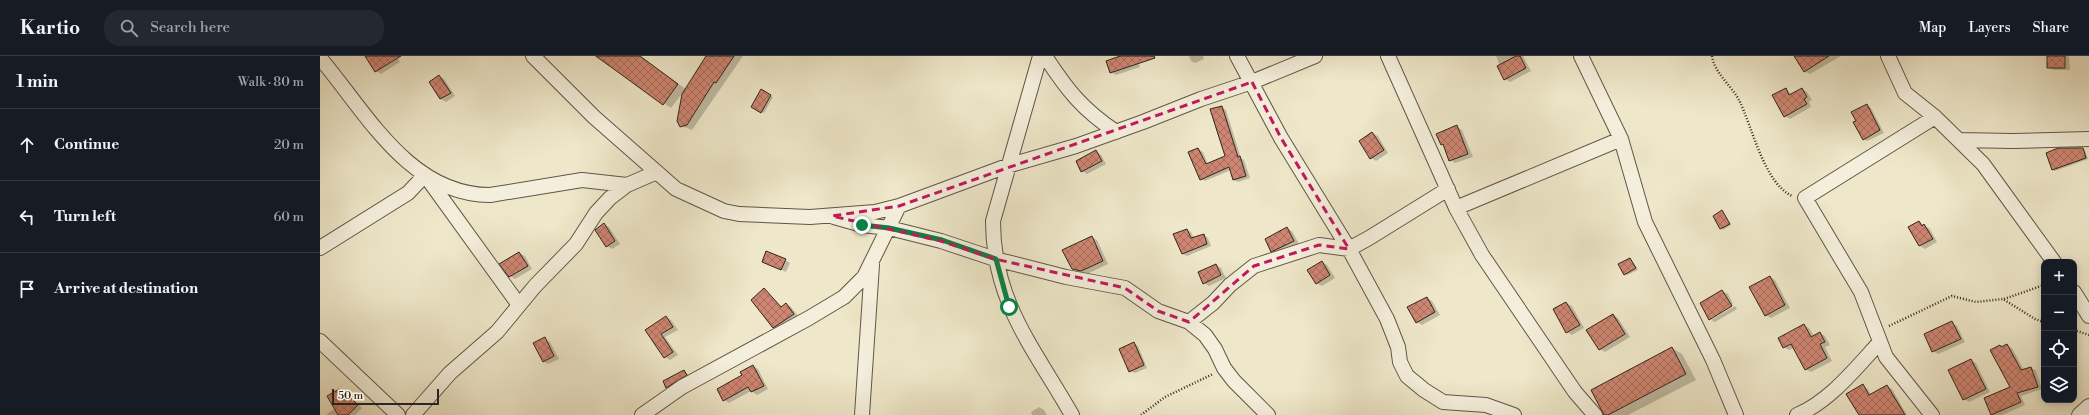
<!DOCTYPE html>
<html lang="en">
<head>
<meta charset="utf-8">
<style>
	:root { --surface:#171b24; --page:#242831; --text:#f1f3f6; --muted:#9ea1a6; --line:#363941 }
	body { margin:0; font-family:"Libre Bodoni",serif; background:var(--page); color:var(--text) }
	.controls { position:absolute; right:12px; bottom:12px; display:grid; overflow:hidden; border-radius:8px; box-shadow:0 2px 10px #0003 }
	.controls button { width:36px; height:36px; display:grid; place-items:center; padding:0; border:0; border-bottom:1px solid var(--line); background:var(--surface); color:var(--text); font:20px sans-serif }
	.scale { position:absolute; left:12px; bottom:10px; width:107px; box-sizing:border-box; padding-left:4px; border:2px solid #30261d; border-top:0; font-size:11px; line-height:14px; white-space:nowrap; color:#30261d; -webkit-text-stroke:3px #f4efdc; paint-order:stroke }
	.stop { position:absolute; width:12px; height:12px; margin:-9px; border:3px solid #0b8043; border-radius:50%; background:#fff }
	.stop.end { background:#0b8043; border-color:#fff; box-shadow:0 1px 4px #0008 }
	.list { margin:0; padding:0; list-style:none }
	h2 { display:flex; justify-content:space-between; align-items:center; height:52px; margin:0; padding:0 16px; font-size:17px }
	h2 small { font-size:13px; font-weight:400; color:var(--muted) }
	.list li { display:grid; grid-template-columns:26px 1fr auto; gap:12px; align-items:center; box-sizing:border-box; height:72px; padding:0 16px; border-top:1px solid var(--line) }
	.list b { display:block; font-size:15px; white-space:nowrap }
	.list em { font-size:13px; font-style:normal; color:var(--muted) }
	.icon { flex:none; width:22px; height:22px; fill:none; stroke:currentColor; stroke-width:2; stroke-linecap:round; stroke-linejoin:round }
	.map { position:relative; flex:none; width:1769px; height:359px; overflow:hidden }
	header { display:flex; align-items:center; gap:24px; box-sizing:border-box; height:56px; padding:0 20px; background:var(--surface); border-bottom:1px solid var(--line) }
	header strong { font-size:19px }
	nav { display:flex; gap:22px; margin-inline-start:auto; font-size:14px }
	.search { width:280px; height:36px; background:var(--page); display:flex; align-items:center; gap:10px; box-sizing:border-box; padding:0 14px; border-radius:16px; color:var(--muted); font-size:15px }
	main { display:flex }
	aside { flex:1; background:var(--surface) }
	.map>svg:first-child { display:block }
	.shadow { fill:#0003 }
	.building { fill:url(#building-cross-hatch); stroke:#30261d }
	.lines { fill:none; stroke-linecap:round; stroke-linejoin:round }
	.minor-casing { stroke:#605648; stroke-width:16 }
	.path { stroke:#30261d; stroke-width:2.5; stroke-dasharray:1 2; stroke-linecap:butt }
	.minor { stroke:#f4efdc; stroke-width:14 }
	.route { stroke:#0b8043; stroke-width:5 }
	.marked { fill:none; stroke:#c2185b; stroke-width:3; stroke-dasharray:8 5; stroke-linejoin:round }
</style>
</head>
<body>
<header>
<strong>Kartio</strong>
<div class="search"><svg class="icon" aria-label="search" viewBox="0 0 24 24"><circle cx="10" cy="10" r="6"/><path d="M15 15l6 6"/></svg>Search here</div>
<nav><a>Map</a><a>Layers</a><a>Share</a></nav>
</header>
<main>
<aside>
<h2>1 min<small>Walk · 80 m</small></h2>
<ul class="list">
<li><svg class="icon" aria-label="ahead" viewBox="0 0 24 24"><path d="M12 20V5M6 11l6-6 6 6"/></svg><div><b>Continue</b></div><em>20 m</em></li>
<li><svg class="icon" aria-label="left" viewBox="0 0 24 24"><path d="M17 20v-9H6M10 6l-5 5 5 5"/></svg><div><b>Turn left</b></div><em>60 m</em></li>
<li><svg class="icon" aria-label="arrive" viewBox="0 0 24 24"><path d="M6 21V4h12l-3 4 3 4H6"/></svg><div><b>Arrive at destination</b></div></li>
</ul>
</aside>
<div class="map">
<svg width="1769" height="359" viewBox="0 0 1769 359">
	<defs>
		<pattern id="building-cross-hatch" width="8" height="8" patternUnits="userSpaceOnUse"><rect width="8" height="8" fill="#ce8571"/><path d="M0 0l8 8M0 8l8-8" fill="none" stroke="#a86d5c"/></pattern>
	</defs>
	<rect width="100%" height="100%" fill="#eee7c9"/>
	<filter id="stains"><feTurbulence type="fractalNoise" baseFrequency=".005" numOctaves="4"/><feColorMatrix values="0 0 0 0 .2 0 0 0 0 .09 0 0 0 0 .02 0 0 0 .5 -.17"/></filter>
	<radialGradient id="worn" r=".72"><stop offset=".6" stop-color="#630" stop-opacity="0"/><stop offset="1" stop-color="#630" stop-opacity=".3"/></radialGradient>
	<path class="shadow" d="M47,0H77L80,6L61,18L56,15Z
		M274,0H317L366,33L388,0H423L372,74L359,69L358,65L364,35L351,52Z
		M803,0H816L820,11L796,19L791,16Z
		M869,0H883L884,3L875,7L871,5Z
		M1176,0H1203L1211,15L1190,26L1185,23Z
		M1475,0H1521L1490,18L1484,15Z
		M1728,0H1749L1750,14H1734L1728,11Z
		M119,20L124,23L135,40L126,46L121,43L110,26Z
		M1466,33L1472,39L1482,33L1487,36L1492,44L1489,46L1491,51L1470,63L1465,60Z
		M441,35L453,41L444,57L433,51Z
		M1547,49L1551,52L1564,77L1547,85L1543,83Z
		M901,51L906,54L921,102L924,104L930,122L918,126L914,124L911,114L885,125L881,123L878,93L883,96L888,108L906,101Z
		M1137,71L1142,74L1153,101L1135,107L1130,104L1125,91L1122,89Z
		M1052,77L1058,80L1068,97L1056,105L1051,102Z
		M1763,93L1765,94L1768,103L1735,115L1733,114Z
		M776,96L781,99L786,108L767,118L762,115Z
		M1402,155L1411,169L1403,174L1401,172Z
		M1599,166L1610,173L1617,186L1605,193L1600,190L1590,172Z
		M284,168L289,171L300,188L292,193L287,190Z
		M967,172L972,175L979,188L957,198L952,195Z
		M867,174L871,176L874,182L884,179L888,182L891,190L867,200L863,198Z
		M772,181L777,184L788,208L767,218L758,216L752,213Z
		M199,197L205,200L212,213L195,223L190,220L181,208Z
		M1310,203L1318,214L1307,219L1305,218Z
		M465,204L470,207L466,216L443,206Z
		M1002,206L1007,209L1015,222L1002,230L996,227Z
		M896,209L901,212L906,222L889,230L884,227Z
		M1450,221L1455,224L1470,252L1451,262L1446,259Z
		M444,234L462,251L466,248L471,251L479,261L459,274L454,271Z
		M1402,235L1408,238L1413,248L1391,261V264L1390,263Z
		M1107,242L1112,245L1120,259L1102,269L1097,266Z
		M1246,247L1252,250L1264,272L1252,279L1247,276Z
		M1415,250L1417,253L1395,266L1391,264Z
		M1293,259L1298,262L1310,281L1285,296L1279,293Z
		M346,261L351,264L358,274L345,281L358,299L350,304L345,301L327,275Z
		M1632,267L1637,270L1645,286L1618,298L1613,295Z
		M1484,269L1489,272L1494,280L1500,277L1505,280L1510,289L1505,291L1512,305L1491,316L1485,313L1474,292L1469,294L1464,291Z
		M225,283L230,286L239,303L228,308L223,305Z
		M814,287L818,290L827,312L815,317L810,315Z
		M1687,289L1692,292L1704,314L1711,312L1716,314L1722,333L1701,340L1705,349L1682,359H1673L1665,342L1691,331L1680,290L1683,292Z
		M1352,292L1362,298L1376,324L1308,359H1285Z
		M1651,304L1656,307L1670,336L1649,346L1644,343Z
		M433,310L438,313L448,333L437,339L431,335L409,347L404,344L423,319Z
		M364,315L371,322L352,334L347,331Z
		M1543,330L1548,333L1551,339L1567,330L1572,333L1587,359H1540Z
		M19,334L23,337L27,343L29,341L34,344L42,352L35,359H6L15,352Z
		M719,351L724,354L727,359H712L711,356Z"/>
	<path class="building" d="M45,0H81L55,16Z
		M276,0H320L358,28L343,49Z
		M386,0H414L396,27L394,26L367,69L360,71L357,65L362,38Z
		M800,0H834L835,2L790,17L786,5Z
		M1196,0H1200L1206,12L1184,24L1177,10Z
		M1474,0H1509L1484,16Z
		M1727,0H1745V12H1727Z
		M119,19L131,37L120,43L109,26Z
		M1466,32L1469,39L1482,32L1487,41L1484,43L1487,48L1464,61L1452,39Z
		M441,33L451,39L441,57L431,51Z
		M1547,48L1560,74L1543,84L1533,66L1536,65L1531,56Z
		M902,50L918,101L920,100L926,120L913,124L909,111L880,124L868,96L878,92L886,108L905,100L890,53Z
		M1137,69L1148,98L1129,105L1123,88L1121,89L1116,78Z
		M1052,76L1064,94L1050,103L1039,85Z
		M1738,92H1763L1766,102L1732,114L1726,97Z
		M776,94L782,105L761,116L756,105Z
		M1402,154L1410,168L1400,173L1393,160Z
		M1599,165L1602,170L1604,168L1613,183L1599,190L1588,171Z
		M284,167L295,185L286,191L275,174Z
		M967,171L974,185L951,196L945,183Z
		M867,173L871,182L884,178L887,188L862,198L853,178Z
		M772,180L783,205L761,215L752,213L742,194Z
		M446,195L466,203L461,214L442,206Z
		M199,196L208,210L189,221L179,208Z
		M1310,202L1316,212L1304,219L1298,208Z
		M1002,205L1010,219L996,228L987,214Z
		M896,208L901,219L883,228L878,216Z
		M1450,220L1465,249L1445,260L1429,231Z
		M444,232L461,251L466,247L474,258L453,272L431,244Z
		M1402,234L1412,250L1389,264L1380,247Z
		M1107,241L1115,256L1096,267L1087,251Z
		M1246,246L1260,269L1246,277L1233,253Z
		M1293,258L1305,278L1279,294L1266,274Z
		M346,260L353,271L341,278L353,296L344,302L325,274Z
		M1632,265L1641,283L1612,296L1604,278Z
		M1484,268L1491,281L1500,276L1505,286L1500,288L1507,302L1485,314L1471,288L1463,292L1458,282Z
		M225,281L234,300L223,306L213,287Z
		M814,286L824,309L809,316L799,293Z
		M1687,288L1701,314L1711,311L1718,331L1697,337L1701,346L1671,359L1664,342L1690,331L1670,294L1680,289L1681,291Z
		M1352,291L1366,318L1288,359H1284L1271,334Z
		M1651,303L1666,333L1643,344L1628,314Z
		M433,309L444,330L431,336L428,331L403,345L397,333L422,319L420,316Z
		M364,314L367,319L346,332L343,325Z
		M1543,328L1549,339L1567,329L1585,359H1539L1526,338Z
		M19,333L25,344L29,340L38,349L28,359H18L7,340Z"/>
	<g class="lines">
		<g class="minor-casing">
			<path id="minor" d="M213,0L274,61L356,133L404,155L419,158L490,161L555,156L579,150L687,110L756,90L823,66L881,43L932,26L995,0
				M720,0L673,165C673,246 714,292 752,359
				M725,0C747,34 762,53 796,76
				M917,0L961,82L1029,193L1067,263L1078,291L1080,306L1087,320L1104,334L1123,346L1166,349L1194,359
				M1068,0L1136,152L1301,83
				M1261,0L1301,83L1325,166L1393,304L1416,359
				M1568,0L1585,37L1615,61L1663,108L1734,206
				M0,2C46,56 89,139 170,139L262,124L307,129
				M1640,84L1693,85L1769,83
				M1136,152L1162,199L1255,336L1275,359
				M514,161L542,169L569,172L621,185L675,203L746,221L805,232L838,255L869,266L885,279L895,293L904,312L914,325L948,359
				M0,192L88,137L105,119L199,249
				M1754,236L1769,260
				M869,266L893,247L910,229L934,210L999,189L1029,193L1049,182L1128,133
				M0,285L78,359
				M93,359L130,317L177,276L215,230L256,188L276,157L290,142L307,129L337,116
				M322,359L362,331L489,262L524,241L544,221L579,150
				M542,359L552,209
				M1477,359C1510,345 1536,312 1559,287
				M1612,359L1566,301L1541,236L1485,142L1615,61
				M1759,359L1769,350"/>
		</g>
		<path class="path" d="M1392,0C1395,18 1411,29 1419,44C1432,70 1444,127 1472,140
			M1684,243L1724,229
			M1569,270L1632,240L1656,246L1683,243L1715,263L1724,266
			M1754,274L1769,279
			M821,359L845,341L893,318"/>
		<use href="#minor" class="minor"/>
	</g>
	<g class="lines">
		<path class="route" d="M542,169L569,172L622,184L676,203L689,251"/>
	</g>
	<path class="marked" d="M932,26L961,82L1029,193L999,189L934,210L869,266L838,255L805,232L675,203L621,185L512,160L579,150Z"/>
	<rect width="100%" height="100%" filter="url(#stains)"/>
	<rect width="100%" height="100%" fill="url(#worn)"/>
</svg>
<div class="controls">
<button>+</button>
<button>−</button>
<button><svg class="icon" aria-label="locate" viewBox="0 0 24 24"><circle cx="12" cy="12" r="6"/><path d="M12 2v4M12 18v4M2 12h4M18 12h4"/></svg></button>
<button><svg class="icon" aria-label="layers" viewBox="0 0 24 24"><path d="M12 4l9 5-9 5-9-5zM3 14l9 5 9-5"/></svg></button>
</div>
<div class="scale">50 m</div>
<div class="stop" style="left:689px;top:251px"></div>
<div class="stop end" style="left:542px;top:169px"></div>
</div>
</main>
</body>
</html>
